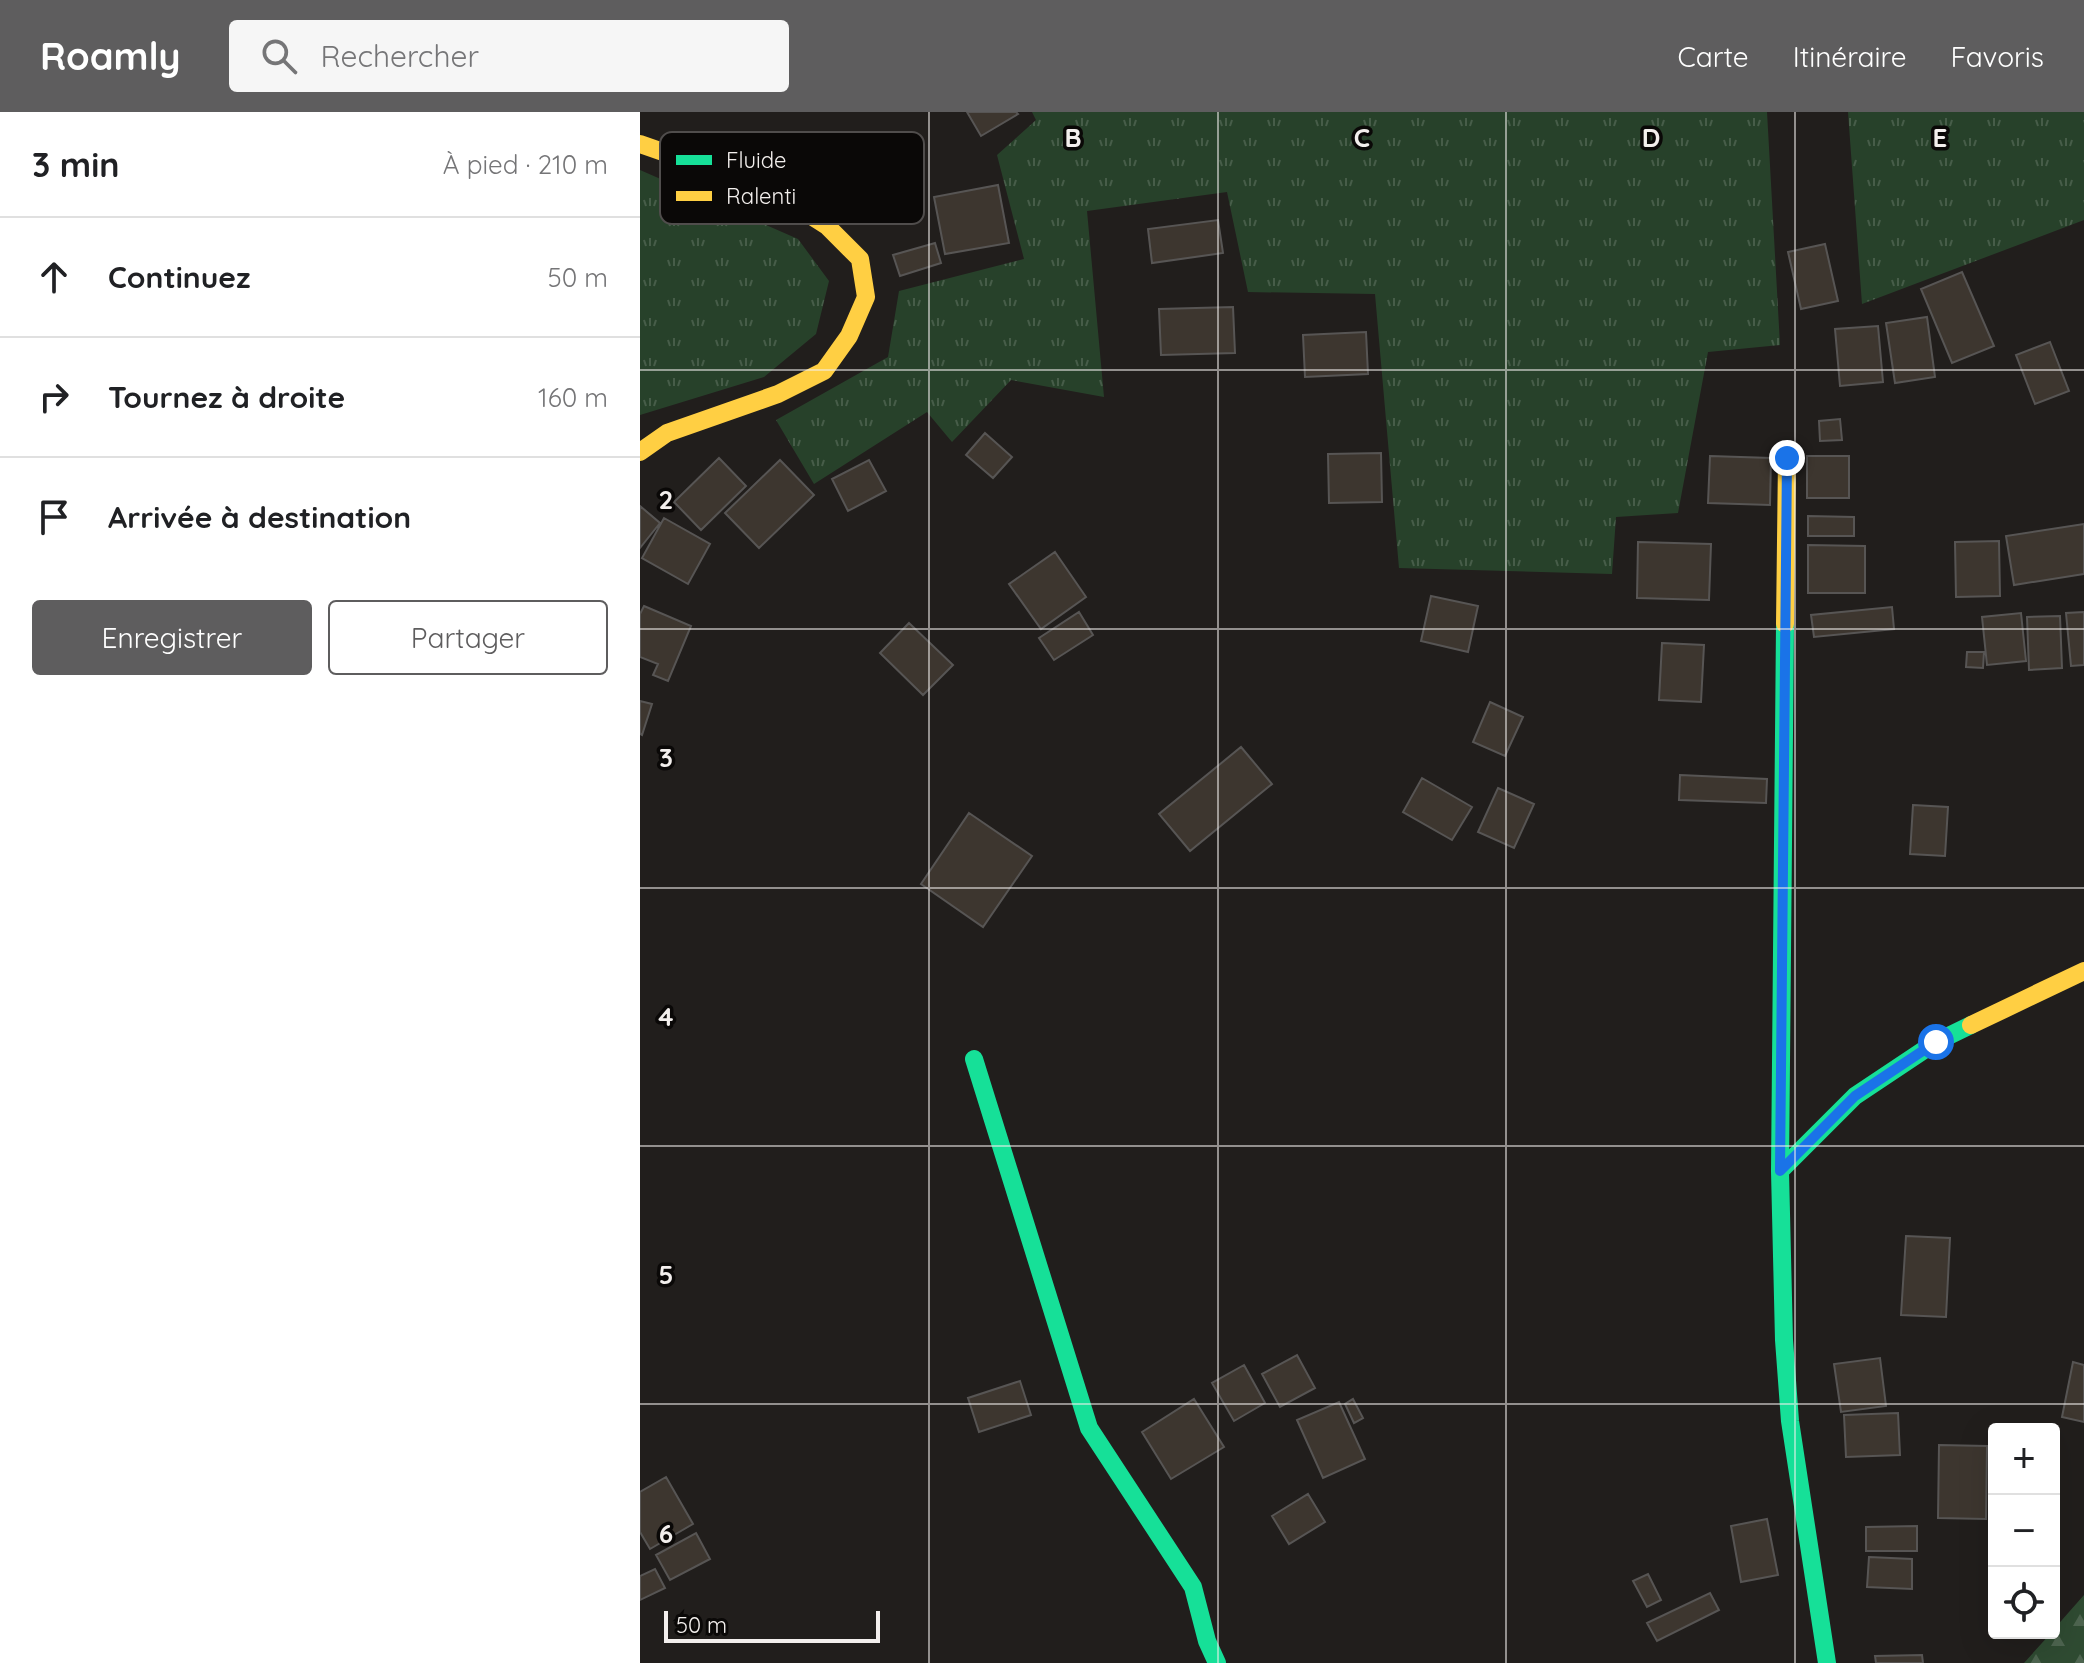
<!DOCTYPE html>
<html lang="fr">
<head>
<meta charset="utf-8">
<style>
	:root { --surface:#fff; --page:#f6f6f6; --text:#202124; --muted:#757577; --line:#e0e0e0; --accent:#5e5d5e }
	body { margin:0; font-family:Quicksand,sans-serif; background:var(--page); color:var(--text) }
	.controls { position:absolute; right:24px; bottom:24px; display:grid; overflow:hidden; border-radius:8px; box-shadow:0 8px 32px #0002 }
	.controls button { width:72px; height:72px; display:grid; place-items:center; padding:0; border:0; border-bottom:2px solid var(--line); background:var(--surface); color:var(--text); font:40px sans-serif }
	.scale { position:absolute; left:24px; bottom:20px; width:216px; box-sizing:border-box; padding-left:8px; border:4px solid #f3efed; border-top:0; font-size:22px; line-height:28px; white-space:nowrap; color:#f3efed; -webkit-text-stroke:6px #0a0807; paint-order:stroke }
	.stop { position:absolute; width:24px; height:24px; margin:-18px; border:6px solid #1a73e8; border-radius:50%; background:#fff }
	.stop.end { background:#1a73e8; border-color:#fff; box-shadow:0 2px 8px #0008 }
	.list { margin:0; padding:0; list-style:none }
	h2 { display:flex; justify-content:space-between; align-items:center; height:104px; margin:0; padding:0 32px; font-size:34px }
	h2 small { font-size:26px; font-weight:400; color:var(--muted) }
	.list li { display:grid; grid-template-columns:52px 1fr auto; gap:24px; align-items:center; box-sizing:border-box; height:120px; padding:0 32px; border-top:2px solid var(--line) }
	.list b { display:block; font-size:30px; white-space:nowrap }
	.list em { font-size:26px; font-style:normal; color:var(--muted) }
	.actions { display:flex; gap:16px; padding:24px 32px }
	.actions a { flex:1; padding:18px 0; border:2px solid var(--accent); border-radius:8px; text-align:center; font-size:28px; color:var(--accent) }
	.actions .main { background:var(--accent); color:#fff }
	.icon { flex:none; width:44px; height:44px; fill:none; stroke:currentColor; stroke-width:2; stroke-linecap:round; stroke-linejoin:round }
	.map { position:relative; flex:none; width:1444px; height:1551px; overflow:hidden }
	header { display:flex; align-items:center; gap:48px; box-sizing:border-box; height:112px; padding:0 40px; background:var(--accent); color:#fff }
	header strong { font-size:38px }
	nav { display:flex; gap:44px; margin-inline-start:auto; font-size:28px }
	.search { width:560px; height:72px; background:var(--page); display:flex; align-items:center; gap:20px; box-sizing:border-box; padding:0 28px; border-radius:8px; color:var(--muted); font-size:30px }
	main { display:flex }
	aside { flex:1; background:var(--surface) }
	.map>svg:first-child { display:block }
	.grass { fill:url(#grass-tufts) }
	.forest { fill:url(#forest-firs) }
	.building { fill:#3d362f; stroke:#575554; stroke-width:2 }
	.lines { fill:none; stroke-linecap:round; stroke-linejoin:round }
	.fast { stroke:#16e098; stroke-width:18 }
	.slow { stroke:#ffcf43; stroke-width:18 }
	.route { stroke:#1a73e8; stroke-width:10 }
	.grid { fill:none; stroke:#f3efed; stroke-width:2; stroke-opacity:0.55 }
	.key { fill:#0a0807; stroke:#504d4c; stroke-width:2 }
	.key-label { font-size:22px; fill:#f3efed }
	.grid-label { font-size:26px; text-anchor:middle; font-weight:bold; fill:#f3efed; stroke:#0a0807; stroke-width:7; stroke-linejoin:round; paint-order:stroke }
</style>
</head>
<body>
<header>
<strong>Roamly</strong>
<div class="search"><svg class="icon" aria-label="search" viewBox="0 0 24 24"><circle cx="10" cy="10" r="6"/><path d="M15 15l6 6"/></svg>Rechercher</div>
<nav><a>Carte</a><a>Itinéraire</a><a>Favoris</a></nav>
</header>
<main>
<aside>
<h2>3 min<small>À pied · 210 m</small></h2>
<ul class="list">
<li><svg class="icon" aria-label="ahead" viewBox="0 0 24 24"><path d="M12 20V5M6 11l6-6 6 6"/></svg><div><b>Continuez</b></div><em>50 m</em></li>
<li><svg class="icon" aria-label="right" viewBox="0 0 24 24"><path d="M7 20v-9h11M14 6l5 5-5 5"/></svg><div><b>Tournez à droite</b></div><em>160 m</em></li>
<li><svg class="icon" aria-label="arrive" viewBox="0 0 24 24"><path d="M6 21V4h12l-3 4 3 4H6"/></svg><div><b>Arrivée à destination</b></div></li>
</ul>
<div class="actions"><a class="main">Enregistrer</a><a>Partager</a></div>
</aside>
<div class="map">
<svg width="1444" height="1551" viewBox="0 0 1444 1551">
	<defs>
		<pattern id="grass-tufts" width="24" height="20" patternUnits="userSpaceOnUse" patternTransform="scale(2)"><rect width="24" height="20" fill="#27412a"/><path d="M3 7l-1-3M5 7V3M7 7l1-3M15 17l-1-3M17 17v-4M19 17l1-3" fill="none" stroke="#475d49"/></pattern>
		<pattern id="forest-firs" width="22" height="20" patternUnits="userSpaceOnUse" patternTransform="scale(2)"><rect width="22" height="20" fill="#2f4b32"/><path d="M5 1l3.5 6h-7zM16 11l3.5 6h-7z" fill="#4e6550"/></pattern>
	</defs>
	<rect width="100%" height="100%" fill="#211e1c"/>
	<path class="grass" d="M392,0H1127L1140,233L1068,240L1038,401L976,405L972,462L759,456L735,182L608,180L587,80L447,99L464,285L371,268L312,330L287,300L174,372L136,308L248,245L259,179L384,147L357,43L396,8Z
		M1208,0H1444V108L1222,192Z
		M0,58L158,127L189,169L176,222L124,265L0,303Z"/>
	<path class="forest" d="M1444,1483V1551H1384L1411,1521H1414V1517Z"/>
	<path class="building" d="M327,0H376L378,2L341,24Z
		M358,73L369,131L305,142L294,85Z
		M578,108L583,141L512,151L508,117Z
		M295,131L301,151L260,164L253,143Z
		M1185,132L1198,189L1161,197L1148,140Z
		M1322,160L1354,234L1312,251L1281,177Z
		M593,195L595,241L521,243L519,197Z
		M1287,205L1295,265L1255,271L1246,211Z
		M1238,214L1243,270L1200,274L1195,217Z
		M726,220L728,262L665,265L663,223Z
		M1410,230L1429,279L1395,292L1376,243Z
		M1200,307L1202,328L1180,329L1179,309Z
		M345,321L372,345L353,366L326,343Z
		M741,341L742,390L689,391L688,342Z
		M1070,344L1131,346L1130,393L1068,391Z
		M1167,344H1209V386H1167Z
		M79,346L106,374L61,418L34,390Z
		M140,348L174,383L119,436L85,401Z
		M229,348L246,379L208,399L192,367Z
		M0,394L20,411L0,436Z
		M1168,404L1214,405V424H1168Z
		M24,406L70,432L48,472L2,446Z
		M1444,412V462L1374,473L1366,424Z
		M1359,429L1360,484L1316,485L1315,430Z
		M998,430L1071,432L1069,488L997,486Z
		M1168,433L1225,434V481H1168Z
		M415,440L446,485L401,517L369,472Z
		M791,484L838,494L828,540L781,529Z
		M4,494L51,514L28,569L13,563L18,552L0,545V502Z
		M1252,495L1254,517L1174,525L1171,503Z
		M439,500L453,523L414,548L399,526Z
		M1444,500V553L1431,554L1426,501Z
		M1381,501L1386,549L1347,553L1342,505Z
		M1420,504L1422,556L1389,558L1387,505Z
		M269,511L313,553L283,583L240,541Z
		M1022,531L1064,533L1061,590L1019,588Z
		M1327,540H1344L1343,556L1326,555Z
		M0,589L12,592L2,623L0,622Z
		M850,590L883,605L865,644L833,630Z
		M601,635L632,672L550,739L519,702Z
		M1040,663L1127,667L1126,691L1039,688Z
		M782,666L832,695L812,728L763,700Z
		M858,676L894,692L874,736L838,720Z
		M1273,693L1308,695L1305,744L1270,742Z
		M329,701L392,744L343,815L281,772Z
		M1266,1124L1310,1126L1306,1205L1261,1203Z
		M657,1243L675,1276L640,1295L622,1262Z
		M1240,1246L1246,1294L1201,1300L1194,1252Z
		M1433,1250L1444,1253V1310L1422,1305Z
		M604,1253L625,1291L594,1309L572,1271Z
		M380,1269L391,1303L339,1320L328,1286Z
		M554,1287L584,1335L531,1367L502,1320Z
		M713,1287L723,1306L714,1311L705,1292Z
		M699,1290L725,1347L683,1366L657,1308Z
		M1258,1301L1260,1343L1206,1345L1204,1303Z
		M1299,1333L1347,1334L1346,1407L1298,1406Z
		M26,1365L53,1412L10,1437L0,1420V1380Z
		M668,1382L685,1410L649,1432L632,1404Z
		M1127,1407L1138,1463L1101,1470L1091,1414Z
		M1277,1414V1439H1226V1415Z
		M56,1421L70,1447L30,1468L16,1443Z
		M1229,1445L1272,1447V1477L1227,1475Z
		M15,1457L25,1476L0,1488V1464Z
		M1008,1462L1021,1488L1007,1495L993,1469Z
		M1070,1481L1079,1498L1017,1529L1007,1511Z
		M1282,1543L1283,1551H1236L1235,1544Z"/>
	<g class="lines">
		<path class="fast" d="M334,947L449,1316L553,1475L567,1529L577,1551
			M1140,1059L1145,512
			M1187,1551L1150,1309L1144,1228L1140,1059L1215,984L1296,930L1331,913"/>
		<path class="slow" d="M0,32L129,77L187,114L220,147L226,185L209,224L184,259L138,282L27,321L0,340
			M1145,512L1147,346
			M1331,913L1444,859"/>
	</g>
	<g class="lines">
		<path class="route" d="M1147,346L1140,1059L1215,984L1296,930"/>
	</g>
	<path class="grid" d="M289,0V1551M578,0V1551M866,0V1551M1155,0V1551M0,258H1444M0,517H1444M0,776H1444M0,1034H1444M0,1292H1444"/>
	<rect x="20" y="20" width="264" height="92" rx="12" class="key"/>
	<rect x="36" y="43" width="36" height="10" fill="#16e098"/>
	<rect x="36" y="79" width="36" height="10" fill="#ffcf43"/>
	<g class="key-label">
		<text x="86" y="56">Fluide</text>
		<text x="86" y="92">Ralenti</text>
	</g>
	<g class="grid-label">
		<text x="433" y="35">B</text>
		<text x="722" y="35">C</text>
		<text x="1011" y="35">D</text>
		<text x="1300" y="35">E</text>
		<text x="26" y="397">2</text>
		<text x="26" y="655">3</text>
		<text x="26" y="914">4</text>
		<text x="26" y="1172">5</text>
		<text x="26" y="1431">6</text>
	</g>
</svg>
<div class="controls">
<button>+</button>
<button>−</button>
<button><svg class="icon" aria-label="locate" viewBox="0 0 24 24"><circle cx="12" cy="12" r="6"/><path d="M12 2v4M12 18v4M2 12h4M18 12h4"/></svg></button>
</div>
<div class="scale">50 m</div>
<div class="stop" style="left:1296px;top:930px"></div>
<div class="stop end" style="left:1147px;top:346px"></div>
</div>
</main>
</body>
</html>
